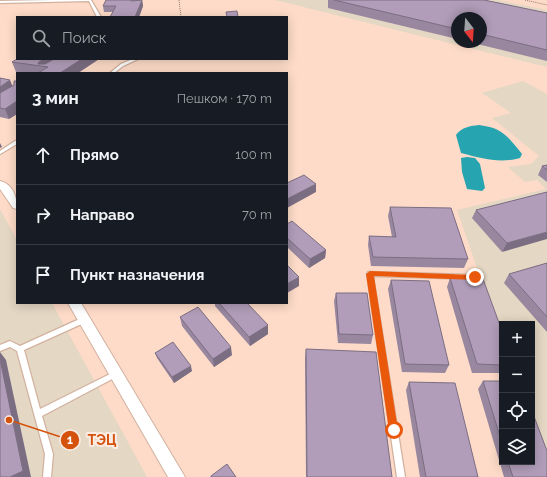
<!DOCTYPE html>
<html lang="ru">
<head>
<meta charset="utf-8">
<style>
	:root { --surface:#171b24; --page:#20242c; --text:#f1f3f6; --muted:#9ea1a6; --line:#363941 }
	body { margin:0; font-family:Raleway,sans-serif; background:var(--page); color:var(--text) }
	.controls { position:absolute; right:12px; bottom:12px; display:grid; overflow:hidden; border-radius:0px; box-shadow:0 2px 10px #0003 }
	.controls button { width:36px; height:36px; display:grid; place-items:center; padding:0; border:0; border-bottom:1px solid var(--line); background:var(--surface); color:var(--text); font:20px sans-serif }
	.compass { position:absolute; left:451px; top:12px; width:36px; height:36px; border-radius:50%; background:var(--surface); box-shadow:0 2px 10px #0003; rotate:163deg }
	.stop { position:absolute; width:12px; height:12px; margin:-9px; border:3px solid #ea580c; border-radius:50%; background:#fff }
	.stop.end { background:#ea580c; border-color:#fff; box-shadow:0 1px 4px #0008 }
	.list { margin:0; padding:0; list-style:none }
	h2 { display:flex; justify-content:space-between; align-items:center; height:52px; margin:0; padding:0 16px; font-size:17px }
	h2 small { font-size:13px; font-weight:400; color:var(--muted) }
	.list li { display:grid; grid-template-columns:26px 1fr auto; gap:12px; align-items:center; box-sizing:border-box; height:60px; padding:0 16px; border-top:1px solid var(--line) }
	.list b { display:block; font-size:15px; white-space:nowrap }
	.list em { font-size:13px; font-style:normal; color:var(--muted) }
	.icon { flex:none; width:22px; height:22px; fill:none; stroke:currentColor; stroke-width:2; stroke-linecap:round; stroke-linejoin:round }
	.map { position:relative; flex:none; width:547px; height:477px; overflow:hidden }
	.search { position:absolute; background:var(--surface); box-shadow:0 2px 10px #0003; left:16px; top:16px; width:272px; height:44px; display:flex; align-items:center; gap:10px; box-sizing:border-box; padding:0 14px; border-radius:0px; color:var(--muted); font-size:15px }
	.panel { position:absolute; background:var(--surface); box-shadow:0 2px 10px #0003; left:16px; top:72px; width:272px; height:232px; border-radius:0px }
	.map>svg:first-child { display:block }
	.industrial { fill:#e4d7c3; fill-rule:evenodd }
	.water { fill:#26a4af }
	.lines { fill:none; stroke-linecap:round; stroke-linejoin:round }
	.service-casing { stroke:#d2b19f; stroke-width:2.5 }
	.minor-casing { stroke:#d2b19f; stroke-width:2 }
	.path { stroke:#937b6f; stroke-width:1; stroke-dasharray:1 1; stroke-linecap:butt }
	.service { fill:#fff; fill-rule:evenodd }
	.minor { fill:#fff; fill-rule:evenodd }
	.wall { fill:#98879f }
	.shaded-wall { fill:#7c6e82 }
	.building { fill:#b19db9; stroke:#7c6e82 }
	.route { fill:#ea580c }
	.leader { fill:none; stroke:#d4520c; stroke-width:1.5 }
	.callout-dot { fill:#d4520c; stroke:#fbede5; stroke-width:1.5 }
	.mark-label { font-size:12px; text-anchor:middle; font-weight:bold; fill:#fff }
	.callout-label { font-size:14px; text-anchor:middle; font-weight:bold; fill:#d4520c; stroke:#fbede5; stroke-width:4; stroke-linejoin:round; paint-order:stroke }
</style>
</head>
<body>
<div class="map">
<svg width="547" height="477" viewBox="0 0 547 477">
	<rect width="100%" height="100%" fill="#fddbc8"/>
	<path class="industrial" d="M275,0H499L547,10V67ZM457,18H481V42H457Z
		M523,81L547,94V471L532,427V324H502V340L457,210L546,189L537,180L525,182L508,167L531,164L539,156L492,118L511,113L482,93Z
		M0,209L17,240V303H52L147,477H0Z"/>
	<path class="water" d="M479,125C503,128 507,136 522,154L520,158C499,164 481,158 461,153L456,135C462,127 470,126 479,125Z
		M467,157L475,158L480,164L485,188L482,191L467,189L462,172L461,158Z"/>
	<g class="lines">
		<g class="service-casing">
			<path id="service" d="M52,0H91L101,17H97L89,1L0,3V1Z
				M133,59H138L123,66L114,73H110L121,64Z
				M15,141H17V144L0,154V151Z
				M368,272H370L475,275H477L478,277L477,279H475L373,276L405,477H397L367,274Z
				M84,317L86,318L87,320L86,322L24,350L40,409L116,371L118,372L120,374L118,376L42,416L53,454L51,477H43L45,454L17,351L10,347L0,351V345L10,341L20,346Z"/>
		</g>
		<g class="minor-casing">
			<path id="minor" d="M0,181C13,184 17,197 17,209L13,208L0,189Z
				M68,303H81L185,477H168Z"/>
		</g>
		<path class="path" d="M179,0L181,17
			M525,0L547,5"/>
		<use href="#service" class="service"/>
		<use href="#minor" class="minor"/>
	</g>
	<path class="wall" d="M106,0H142L143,6L139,17H110L113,12H104L103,6Z
		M328,0H484L547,13V61L469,42H481V18H457V39L328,8Z
		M99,59L78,73H21L16,72L12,62Z
		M0,78L13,86L17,81V114L9,119L0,117Z
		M547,165V182L538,175L542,166Z
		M547,192L502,252L472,218L476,210Z
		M390,207L468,259L464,268L371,266L368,245L369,236L392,237L388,216Z
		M287,224L326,250L325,258L309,268L287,247Z
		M547,263V332L504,283L509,274Z
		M450,278L502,331V373H472L447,287Z
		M391,280L449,365L445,373L402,372L388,289Z
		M336,293L373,335L371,344L338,343L334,301Z
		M215,303H247L268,334L250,346L215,306Z
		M180,317L232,355L214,367L182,326Z
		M306,349L392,477H306L305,358Z
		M155,353L192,371L174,383L157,358Z
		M483,381H502V462H532L547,477H504L478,389Z
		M409,382L478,477H420L406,390Z"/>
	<path class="shaded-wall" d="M142,0L143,6L139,17H135Z
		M43,59H62L48,67L38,64L39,62Z
		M82,59H99L78,73H60Z
		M10,80L14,90L0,100V87Z
		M17,101V114L9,119L5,109Z
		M0,143L2,147L0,148Z
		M316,184V192L287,208V199Z
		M547,232V239L502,252L507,243Z
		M326,250L325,258L309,268L310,259Z
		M299,277V286L287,293V284Z
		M268,325V334L250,346L249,337Z
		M231,347L232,355L214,367L213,359Z
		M0,352L6,360L31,477H10L0,359Z
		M191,366L192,371L174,383L172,377Z"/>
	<path class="building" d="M106,0H131V1L142,0L135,17H110L116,6H103Z
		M334,0H484L547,13V50L481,34V18H457V29Z
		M237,11L238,17H227L226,12Z
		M17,59H43L39,62L38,64H45L54,59H82L60,73H38L48,67L12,62Z
		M0,78L10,80L0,87Z
		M14,81H17V101L5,109L0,108V93L14,85Z
		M547,165V170L542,166Z
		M304,175L316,184L287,199V183Z
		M547,192V232L507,243L476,210Z
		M390,207L451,208L468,259L373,257L369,236L396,237Z
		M292,221L326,250L310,259L287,238V224Z
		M547,263V317L509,274Z
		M287,265L299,277L287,284Z
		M450,278L483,279L502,331V365L477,364Z
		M391,280L429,281L449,365L405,364Z
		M336,293H367L373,335L339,334Z
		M219,303H247L268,325L249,337Z
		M198,307L231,347L213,359L180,317Z
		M173,342L191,366L172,377L155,353Z
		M306,349L376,352L392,477H307Z
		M0,359L23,471L10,477H0Z
		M483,381H502V443Z
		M409,382L455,383L478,477H426Z
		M532,411L547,451V477H513L508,462H532Z
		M227,464L236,477H211V476Z"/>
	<path class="route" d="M370,271L475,275L478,277L475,280L374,276L398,430L394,434L389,430L366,274Z"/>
	<path class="leader" d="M9 420L70 440"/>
	<g class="callout-dot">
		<circle cx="9" cy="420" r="4"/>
		<circle cx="70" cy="440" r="10"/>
	</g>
	<g class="mark-label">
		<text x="70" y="444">1</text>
	</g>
	<g class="callout-label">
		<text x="102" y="445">ТЭЦ</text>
	</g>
</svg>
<div class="controls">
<button>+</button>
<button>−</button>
<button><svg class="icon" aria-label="locate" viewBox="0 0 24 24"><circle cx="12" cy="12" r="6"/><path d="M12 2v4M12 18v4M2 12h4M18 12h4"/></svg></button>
<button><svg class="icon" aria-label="layers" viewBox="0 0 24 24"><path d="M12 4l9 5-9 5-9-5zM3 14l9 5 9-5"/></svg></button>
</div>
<svg class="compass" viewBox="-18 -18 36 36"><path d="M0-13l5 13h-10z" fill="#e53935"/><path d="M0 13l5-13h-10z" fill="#9ea1a6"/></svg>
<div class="stop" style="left:394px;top:430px"></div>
<div class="stop end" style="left:475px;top:277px"></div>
<div class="search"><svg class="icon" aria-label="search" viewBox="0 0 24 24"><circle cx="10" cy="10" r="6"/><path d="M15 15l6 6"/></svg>Поиск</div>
<section class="panel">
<h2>3 мин<small>Пешком · 170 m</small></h2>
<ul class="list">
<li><svg class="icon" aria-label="ahead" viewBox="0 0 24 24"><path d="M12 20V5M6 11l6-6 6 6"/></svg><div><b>Прямо</b></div><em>100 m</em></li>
<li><svg class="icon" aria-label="right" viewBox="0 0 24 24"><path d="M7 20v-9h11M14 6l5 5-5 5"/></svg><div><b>Направо</b></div><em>70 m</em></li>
<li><svg class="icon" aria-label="arrive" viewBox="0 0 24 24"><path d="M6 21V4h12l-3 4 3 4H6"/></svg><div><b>Пункт назначения</b></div></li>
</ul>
</section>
</div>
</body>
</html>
